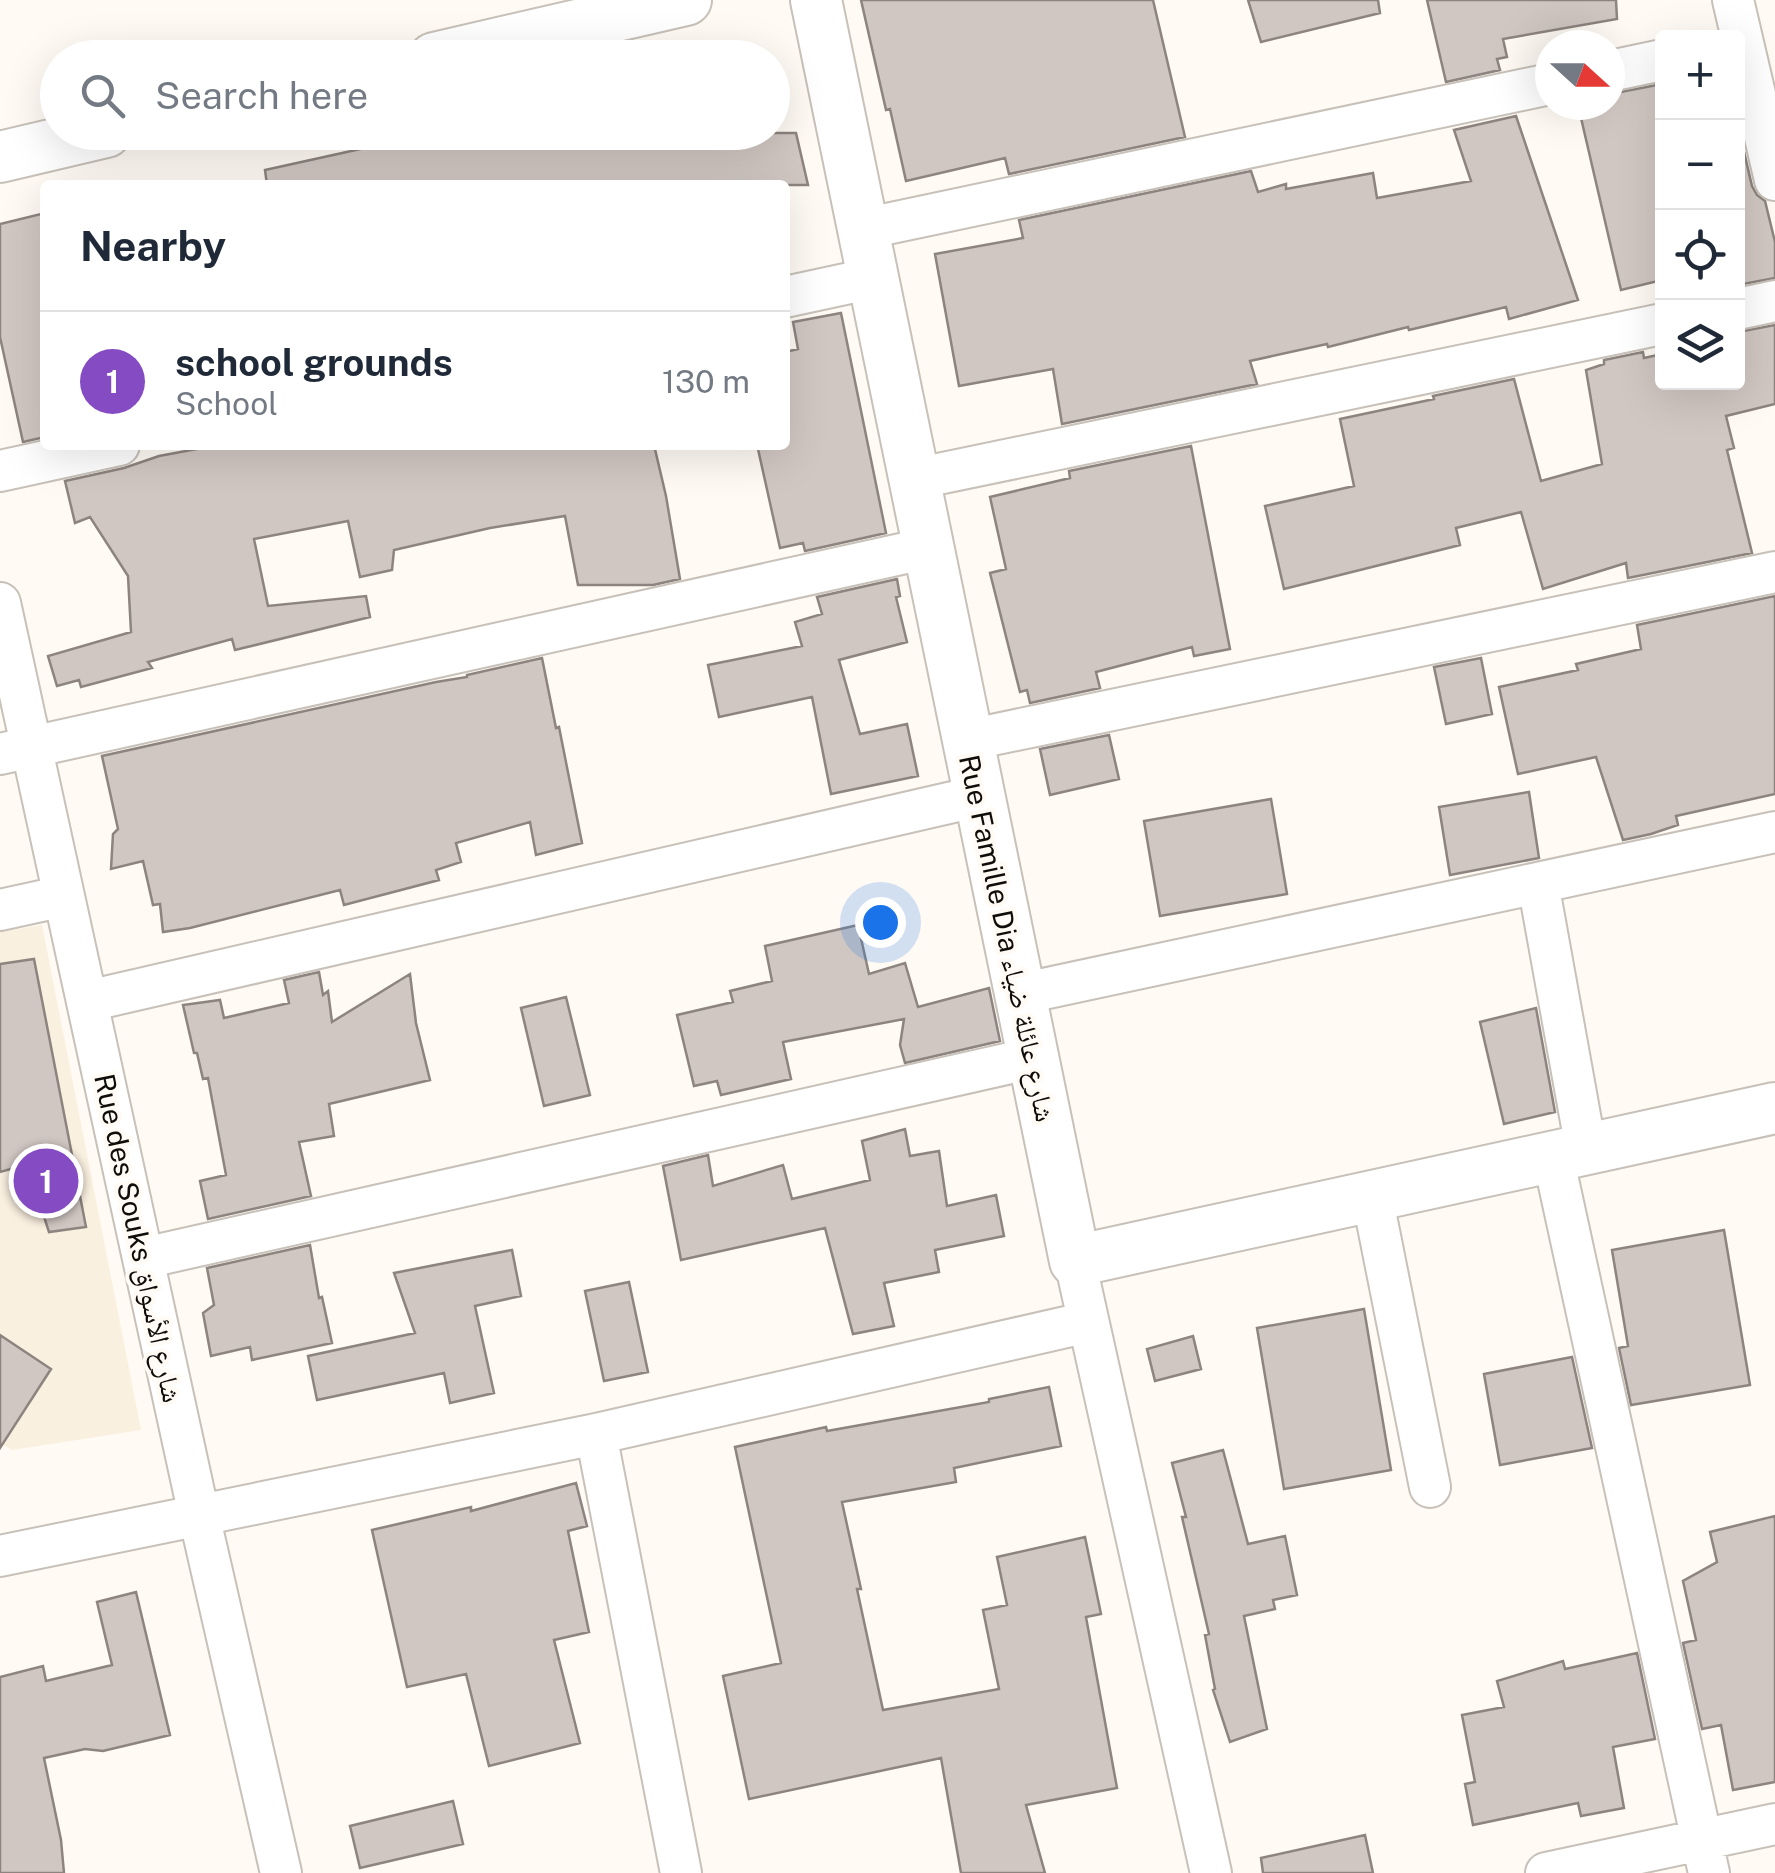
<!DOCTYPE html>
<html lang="en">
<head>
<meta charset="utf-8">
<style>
	:root { --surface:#fff; --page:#f2f2f3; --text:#1f2937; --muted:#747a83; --line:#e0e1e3; --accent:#854bc2 }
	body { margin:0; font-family:"Public Sans","Noto Naskh Arabic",sans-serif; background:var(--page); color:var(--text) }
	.controls { position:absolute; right:30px; top:30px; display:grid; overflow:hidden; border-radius:10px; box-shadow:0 10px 40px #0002 }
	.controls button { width:90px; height:90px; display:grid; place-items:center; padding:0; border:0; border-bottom:2px solid var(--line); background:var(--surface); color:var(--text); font:50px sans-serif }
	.compass { position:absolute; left:1535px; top:30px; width:90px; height:90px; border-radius:50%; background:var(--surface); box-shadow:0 10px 40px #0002; rotate:111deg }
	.you { position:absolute; left:880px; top:922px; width:35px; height:35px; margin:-25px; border:8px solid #fff; border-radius:50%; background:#1a73e8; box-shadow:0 0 0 15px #1a73e833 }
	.badge { display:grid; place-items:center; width:65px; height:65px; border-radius:50%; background:var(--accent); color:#fff; font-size:32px; font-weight:700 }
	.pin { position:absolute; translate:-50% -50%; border:5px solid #fff; box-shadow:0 2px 10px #0006 }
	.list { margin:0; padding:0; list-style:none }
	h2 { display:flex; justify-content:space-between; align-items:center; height:130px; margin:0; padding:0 40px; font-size:42px }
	h2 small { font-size:32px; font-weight:400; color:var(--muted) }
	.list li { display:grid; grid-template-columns:65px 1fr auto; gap:30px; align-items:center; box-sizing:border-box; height:140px; padding:0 40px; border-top:2px solid var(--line) }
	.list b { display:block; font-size:38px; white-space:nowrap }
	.list p { margin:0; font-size:32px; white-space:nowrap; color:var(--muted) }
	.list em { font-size:32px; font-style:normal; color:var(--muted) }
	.icon { flex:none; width:55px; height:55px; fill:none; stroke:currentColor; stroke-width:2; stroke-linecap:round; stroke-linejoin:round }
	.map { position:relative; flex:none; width:1775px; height:1873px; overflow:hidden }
	.search { position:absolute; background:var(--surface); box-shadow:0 10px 40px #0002; left:40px; top:40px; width:750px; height:110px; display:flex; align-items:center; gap:25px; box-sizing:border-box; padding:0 35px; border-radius:55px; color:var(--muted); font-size:38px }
	.panel { position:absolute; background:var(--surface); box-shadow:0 10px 40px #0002; left:40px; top:180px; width:750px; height:270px; border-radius:10px }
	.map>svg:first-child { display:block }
	.built { fill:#faf0e0 }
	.building { fill:#d1c7c2; stroke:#8d847f; stroke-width:2.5 }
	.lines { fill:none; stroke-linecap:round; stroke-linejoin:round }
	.minor-casing { stroke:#c7c1b9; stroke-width:44 }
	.tertiary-casing { stroke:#c7c1b9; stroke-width:54 }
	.minor { stroke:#fff; stroke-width:40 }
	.tertiary { stroke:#fff; stroke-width:50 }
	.labels { text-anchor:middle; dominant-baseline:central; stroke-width:8; stroke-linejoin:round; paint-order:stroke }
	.street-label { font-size:28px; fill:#0e0d0a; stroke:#fffaf3 }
</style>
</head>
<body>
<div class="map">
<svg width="1775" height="1873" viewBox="0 0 1775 1873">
	<rect width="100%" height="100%" fill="#fffaf3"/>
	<path class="built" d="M42,925L141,1430L12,1450L0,1443V932Z"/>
	<path class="building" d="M861,0H1153L1185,137L1009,174L1005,158L906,181L890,109L886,110Z
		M1248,0H1378L1380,13L1261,42Z
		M1427,0H1616L1617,19L1503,39L1507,57L1497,59L1500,70L1446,82Z
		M1662,84V280L1621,290L1578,105H1610V94Z
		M1516,116L1578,300L1509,319L1506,307L1409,330L1408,327L1328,347L1327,344L1250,361L1257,384L1062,424L1053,369L959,386L935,254L1023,238L1019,220L1251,171L1258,192L1286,184V189L1373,173L1377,198L1471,181L1454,130Z
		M405,132L796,133L808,185H267L265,170L383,144L382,138Z
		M1742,143L1752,186L1757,195L1765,201L1775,242V278L1738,285V144Z
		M45,213V437L23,442L0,337V224Z
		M841,313L886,533L805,551L803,543L780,548L758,449L785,445V352L798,349L793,322Z
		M1775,325V404L1726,416L1734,448L1727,450L1752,553L1628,578L1626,563L1543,589L1521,512L1456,528L1460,545L1284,589L1265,506L1354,486L1340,419L1434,399L1433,396L1514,379L1541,481L1602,464L1586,370L1604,364V360L1643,352L1644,358L1662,354V382H1738V332Z
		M218,445H654L666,496L680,579L653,585H578L565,516L490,528L394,550L392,570L360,577L348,521L254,539L268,606L366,596L370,617L235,650L232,639L148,662L152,668L81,687L79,680L57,686L48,656L131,632L128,576L90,517L75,523L65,481L124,468L159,456Z
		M1191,446L1230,649L1194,656L1192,647L1096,672L1100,688L1030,703L1027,690L1020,692L990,573L1006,569L990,497L1070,478L1069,471Z
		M897,579L900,596L896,597L907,642L839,660L860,734L907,724L918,776L831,794L812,697L719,717L708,665L802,646L795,622L822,614L817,597Z
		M1775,596V794L1676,816L1678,825L1651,834L1623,840L1596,757L1518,774L1499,687L1578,670L1576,664L1641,649L1637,625Z
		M542,658L556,728L559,727L582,843L536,855L530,822L456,843L461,862L436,870L439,880L344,905L340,890L190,928L163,932L160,904L153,905L143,861L111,869L113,834L118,829L102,756L436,682L467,677V675Z
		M1481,658L1492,714L1446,724L1434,667Z
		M1109,735L1119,779L1050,795L1040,749Z
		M1529,792L1539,858L1450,875L1439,807Z
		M1271,799L1287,894L1160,916L1144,821Z
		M858,925L869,974L905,963L918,1007L989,988L1000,1041L905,1063L900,1045L904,1019L783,1042L791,1079L721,1095L717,1081L694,1086L677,1015L733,1002L730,991L772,981L765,946Z
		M34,959L86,1227L49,1232L37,1195L21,1202L14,1168L0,1172V964Z
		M319,972L323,995L328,991L332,1022L410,974L416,1023L430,1080L329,1104L334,1136L299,1142L311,1196L208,1219L200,1181L226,1175L208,1078L203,1079L197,1053H194L183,1005L220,1000L224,1018L289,1003L284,980Z
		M566,997L590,1095L544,1106L521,1008Z
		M1536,1008L1555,1112L1504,1124L1480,1022Z
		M905,1129L910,1156L939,1151L947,1206L996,1195L1004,1236L935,1250L939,1272L884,1283L894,1326L853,1334L825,1228L681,1260L663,1166L708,1155L713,1186L783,1165L792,1199L870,1180L862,1141Z
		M1724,1230L1750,1385L1631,1405L1619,1348L1628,1346L1612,1250Z
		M310,1245L319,1298L322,1297L332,1343L252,1360L250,1347L211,1356L203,1313L214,1305L207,1268Z
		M512,1250L521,1296L475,1306L494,1393L450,1403L444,1373L317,1400L308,1356L415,1333L394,1273Z
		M629,1282L648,1372L604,1381L585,1291Z
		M1364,1309L1391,1470L1284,1489L1257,1328Z
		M0,1335L51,1369L0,1448Z
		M1193,1336L1201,1369L1155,1381L1147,1349Z
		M1572,1357L1592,1448L1500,1465L1484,1374Z
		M1049,1387L1061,1446L954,1468L956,1482L842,1502L861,1589H857L883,1710L999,1689L983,1610L1007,1605L997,1557L1085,1537L1101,1614L1086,1617L1117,1788L1026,1805L1045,1873H961L941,1758L749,1799L723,1676L781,1663L735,1447L826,1427L827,1431L989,1402V1399Z
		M1223,1450L1248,1544L1285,1536L1297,1595L1273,1600L1275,1609L1244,1616L1267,1729L1230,1742L1213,1690L1215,1689L1205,1635L1209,1634L1182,1517H1186L1172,1463Z
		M576,1483L587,1526L568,1531L589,1632L554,1640L580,1743L489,1766L466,1674L407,1687L372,1530L471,1507V1511Z
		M1775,1516V1782L1733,1790L1721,1725L1702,1729L1683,1643L1696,1640L1683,1581L1717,1562L1710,1532Z
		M136,1592L170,1735L103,1751L85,1749L44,1758L61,1840L64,1873H0V1677L43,1666L46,1681L112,1665L97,1602Z
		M1637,1653L1655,1739L1613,1747L1624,1808L1581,1816L1578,1803L1473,1825L1465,1784L1475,1782L1462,1715L1504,1707L1497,1681L1563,1661L1565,1669Z
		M453,1801L463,1844L360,1868L350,1826Z
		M1365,1835L1373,1873H1263L1261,1858Z"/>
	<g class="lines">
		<g class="minor-casing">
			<path id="minor" d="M1733,0L1775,180
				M1610,71L1662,60
				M863,229L1550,84
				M785,297L873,278
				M1738,309L1775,301
				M0,471L119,445
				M914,479L1662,324
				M0,603L199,1515L281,1873
				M968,740L1775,572
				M0,754L928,548
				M1538,883L1586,1149
				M0,910L64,896
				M1020,994L1775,832
				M88,1001L979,796
				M1553,1157L1709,1873
				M1372,1196L1430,1487
				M144,1258L1033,1058
				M1075,1261L1211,1873
				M596,1434L681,1873
				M0,1556L596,1434L1088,1322
				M1546,1873L1775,1824"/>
		</g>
		<g class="tertiary-casing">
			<path id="tertiary" d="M816,0L1075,1261L1775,1108
				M434,58L686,0
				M0,157L106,132"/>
		</g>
		<use href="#minor" class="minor"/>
		<use href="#tertiary" class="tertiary"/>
	</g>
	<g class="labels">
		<g class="street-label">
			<text transform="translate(1008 938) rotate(78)">Rue Famille Dia شارع عائلة ضياء</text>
			<text transform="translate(139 1238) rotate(78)">Rue des Souks شارع الأسواق</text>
		</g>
	</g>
</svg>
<div class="controls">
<button>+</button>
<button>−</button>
<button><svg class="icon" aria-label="locate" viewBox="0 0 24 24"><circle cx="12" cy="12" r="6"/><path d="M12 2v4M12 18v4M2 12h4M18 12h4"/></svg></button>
<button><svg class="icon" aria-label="layers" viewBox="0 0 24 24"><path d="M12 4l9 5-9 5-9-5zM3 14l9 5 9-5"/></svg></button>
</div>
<svg class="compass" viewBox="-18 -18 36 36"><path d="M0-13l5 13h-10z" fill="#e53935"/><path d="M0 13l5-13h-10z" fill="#747a83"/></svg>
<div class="you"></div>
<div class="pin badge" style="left:46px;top:1181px">1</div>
<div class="search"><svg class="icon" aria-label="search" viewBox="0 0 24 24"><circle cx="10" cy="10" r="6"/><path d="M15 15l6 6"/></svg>Search here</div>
<section class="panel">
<h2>Nearby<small></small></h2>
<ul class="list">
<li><span class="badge">1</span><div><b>school grounds</b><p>School</p></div><em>130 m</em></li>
</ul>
</section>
</div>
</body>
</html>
